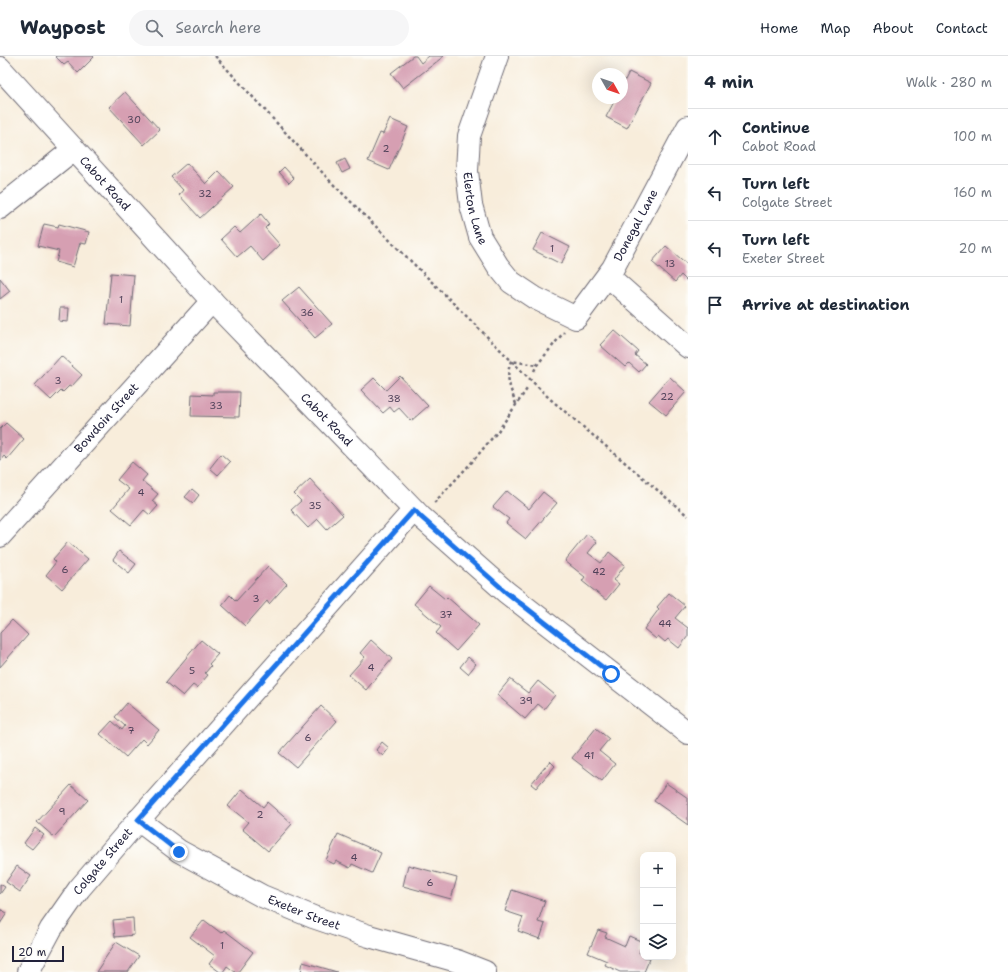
<!DOCTYPE html>
<html lang="en">
<head>
<meta charset="utf-8">
<style>
	:root { --surface:#fff; --page:#f6f6f7; --text:#1f2937; --muted:#747a83; --line:#e0e1e3 }
	body { margin:0; font-family:"Shantell Sans",sans-serif; background:var(--page); color:var(--text) }
	.controls { position:absolute; right:12px; bottom:12px; display:grid; overflow:hidden; border-radius:8px; box-shadow:0 4px 16px #0002 }
	.controls button { width:36px; height:36px; display:grid; place-items:center; padding:0; border:0; border-bottom:1px solid var(--line); background:var(--surface); color:var(--text); font:20px sans-serif }
	.compass { position:absolute; left:592px; top:12px; width:36px; height:36px; border-radius:50%; background:var(--surface); box-shadow:0 4px 16px #0002; rotate:130deg }
	.scale { position:absolute; left:12px; bottom:10px; width:52px; box-sizing:border-box; padding-left:4px; border:2px solid #22223b; border-top:0; font-size:11px; line-height:14px; white-space:nowrap; color:#22223b; -webkit-text-stroke:3px #fdfcf7; paint-order:stroke }
	.stop { position:absolute; width:12px; height:12px; margin:-9px; border:3px solid #1a73e8; border-radius:50%; background:#fff }
	.stop.end { background:#1a73e8; border-color:#fff; box-shadow:0 1px 4px #0008 }
	.list { margin:0; padding:0; list-style:none }
	h2 { display:flex; justify-content:space-between; align-items:center; height:52px; margin:0; padding:0 16px; font-size:17px }
	h2 small { font-size:13px; font-weight:400; color:var(--muted) }
	.list li { display:grid; grid-template-columns:26px 1fr auto; gap:12px; align-items:center; box-sizing:border-box; height:56px; padding:0 16px; border-top:1px solid var(--line) }
	.list b { display:block; font-size:15px; white-space:nowrap }
	.list p { margin:0; font-size:13px; white-space:nowrap; color:var(--muted) }
	.list em { font-size:13px; font-style:normal; color:var(--muted) }
	.icon { flex:none; width:22px; height:22px; fill:none; stroke:currentColor; stroke-width:2; stroke-linecap:round; stroke-linejoin:round }
	.map { position:relative; flex:none; width:688px; height:916px; overflow:hidden }
	header { display:flex; align-items:center; gap:24px; box-sizing:border-box; height:56px; padding:0 20px; background:var(--surface); border-bottom:1px solid var(--line) }
	header strong { font-size:19px }
	nav { display:flex; gap:22px; margin-inline-start:auto; font-size:14px }
	.search { width:280px; height:36px; background:var(--page); display:flex; align-items:center; gap:10px; box-sizing:border-box; padding:0 14px; border-radius:22px; color:var(--muted); font-size:15px }
	main { display:flex }
	aside { flex:1; background:var(--surface) }
	.map>svg:first-child { display:block }
	.building { fill:#d69fb2 }
	.lines { fill:none; stroke-linecap:round; stroke-linejoin:round }
	.minor-casing { stroke:#6d6973; stroke-width:24 }
	.path { stroke:#6d6973; stroke-width:2.5; stroke-dasharray:3 3; stroke-linecap:butt }
	.minor { stroke:#fff; stroke-width:22 }
	.route { stroke:#1a73e8; stroke-width:5 }
	.labels { text-anchor:middle; dominant-baseline:central; stroke-width:3; stroke-linejoin:round; paint-order:stroke }
	.number-label { font-size:10px; fill:#4f4159 }
	.street-label { font-size:12px; fill:#22223b; stroke:#fdfcf7 }
</style>
</head>
<body>
<header>
<strong>Waypost</strong>
<div class="search"><svg class="icon" aria-label="search" viewBox="0 0 24 24"><circle cx="10" cy="10" r="6"/><path d="M15 15l6 6"/></svg>Search here</div>
<nav><a>Home</a><a>Map</a><a>About</a><a>Contact</a></nav>
</header>
<main>
<div class="map">
<svg width="688" height="916" viewBox="0 0 688 916">
	<rect width="100%" height="100%" fill="#fdfcf7"/>
	<filter id="ink" filterUnits="userSpaceOnUse"><feTurbulence type="fractalNoise" baseFrequency=".025" numOctaves="2"/><feDisplacementMap in="SourceGraphic" scale="8" xChannelSelector="R" yChannelSelector="G"/><feConvolveMatrix kernelMatrix="1 2 1 2 8 2 1 2 1" color-interpolation-filters="sRGB"/></filter>
	<filter id="wash" filterUnits="userSpaceOnUse"><feTurbulence type="fractalNoise" baseFrequency=".012" numOctaves="4" result="noise"/><feDisplacementMap in="SourceGraphic" scale="16" xChannelSelector="R" yChannelSelector="G"/><feGaussianBlur stdDeviation="0.9" result="paint"/><feColorMatrix in="noise" values="0 0 0 0 0 0 0 0 0 0 0 0 0 0 0 0 0 1.4 0 .05"/><feComposite in="paint" operator="in"/></filter>
	<g filter="url(#wash)">
		<rect width="100%" height="100%" fill="#f8eddb"/>
		<g id="blocks">
			<path class="building" d="M55,0H93L94,1L78,17L68,6L64,9Z
				M413,0H416L421,7L429,0H444L403,32L391,17Z
				M629,16L651,27L627,72L606,61L616,42H622V30Z
				M125,36L160,74L144,89L109,51Z
				M390,63L408,71L389,114L368,105L380,77L383,78Z
				M345,103L350,113L342,117L337,107Z
				M187,107L206,128L219,115L234,131L200,162L179,139L183,134L171,121Z
				M284,111L294,122L289,127L279,116Z
				M261,158L269,168L265,172L280,189L263,205L250,190L237,201L221,183L234,171L240,177Z
				M44,168L58,171L59,168L89,176L86,188L80,187L73,211L56,206L59,195L38,190Z
				M542,177L570,191L561,208L533,194Z
				M666,190L688,209V226L681,219L675,226L652,206Z
				M111,217L134,219L130,270L106,268Z
				M0,222L10,235L0,243Z
				M299,231L332,268L315,282L282,245Z
				M60,252H69L68,266L59,265Z
				M614,274L638,295L635,299L646,308L639,316L629,307L625,311L600,289Z
				M61,300L82,319L71,331L69,330L63,336L61,334L51,344L35,329Z
				M400,320L428,350L411,365L399,352L394,356L390,351L383,357L361,334L374,322L386,334Z
				M670,321L686,336L666,359L649,345Z
				M213,336H240L239,361L191,360L192,338L213,339Z
				M6,367L24,383L7,403L4,400L0,405V373Z
				M221,398L230,406L218,419L210,412Z
				M132,406L147,419L142,425L158,438L152,445L158,450L150,459L144,454L131,469L112,453L129,433L117,424Z
				M310,423L343,459L327,473L318,463L308,472L291,454L301,445L294,438Z
				M192,433L199,439L193,447L185,441Z
				M507,435L529,453L543,436L557,447L526,483L506,467L509,463L493,451Z
				M587,478L597,486L588,497L601,507L609,496L625,509L614,524L619,528L606,544L582,525L585,521L565,505Z
				M68,486L88,503L62,533L46,519L56,506L53,503Z
				M119,495L136,508L129,517L113,504Z
				M268,510L287,528L269,548L267,545L245,570L222,549L230,539L236,545Z
				M429,530L445,543L447,541L479,569L456,595L436,577L441,571L414,548Z
				M669,537L685,550L675,562L688,572V580L679,592L668,583L665,586L658,580L656,583L644,573L659,553L657,551Z
				M12,564L28,579L0,611V577Z
				M201,584L218,598L209,608L211,610L205,617L208,619L197,632L193,629L183,640L166,626Z
				M371,584L392,603L366,634L349,619L365,601L360,597Z
				M468,601L476,608L468,618L460,611Z
				M510,623L528,637L538,625L555,639L544,653L538,648L525,663L497,639Z
				M127,647L159,674L147,688L142,683L126,701L100,678L112,665L122,674L125,670L115,661Z
				M321,650L337,665L296,711L279,697Z
				M596,672L609,683L599,695L615,708L602,725L572,702Z
				M382,686L389,692L383,700L376,694Z
				M550,705L555,710L536,732L531,728Z
				M666,727L688,742V769L654,745Z
				M71,729L88,744L54,781L37,766Z
				M242,733L263,751L267,746L292,768L268,795L242,773L248,766L228,750Z
				M35,772L44,779L32,793L24,787Z
				M338,778L381,797L372,817L352,808L350,812L336,805L334,808L326,804Z
				M408,809L457,822L451,843L403,830Z
				M17,810L31,820L20,836L6,826Z
				M0,828L5,831L0,838Z
				M512,834L545,845L538,866L545,868L540,883L518,875L523,861L505,855Z
				M0,853L7,857L0,868Z
				M133,862L134,879L115,881L113,864Z
				M204,864L221,877L224,874L253,896L238,916H235L227,910L223,916H220L209,908L215,900L190,881Z
				M598,874L607,877L605,881L625,890L629,880L643,886L639,897L643,898V901L650,902L644,916H620L605,909L607,905L588,897Z
				M116,886L139,900L128,916H96Z
				M303,906L337,916H301Z"/>
		</g>
	</g>
	<g filter="url(#ink)">
		<use href="#blocks" fill-opacity="0" stroke="#6d6973" stroke-width="1"/>
		<g class="lines">
			<g class="minor-casing">
				<g id="minor">
					<path id="s1" d="M497,0L469,80L467,115L471,149L480,181L498,210L511,226L535,242L576,262L613,212L688,71"/>
					<path id="s2" d="M0,12L212,245L421,461L506,536L688,677"/>
					<path d="M0,152L74,93"/>
					<path d="M608,220L688,291"/>
					<path id="s3" d="M0,480L212,245"/>
					<path id="s4" d="M138,764L179,795L262,840L313,861L369,880L457,905L485,916"/>
					<path id="s5" d="M28,916L51,873L79,833L127,777L414,454"/>
				</g>
			</g>
			<path class="path" d="M215,0L332,127L549,342L688,460
				M534,315L537,309L564,276
				M516,348C510,331 505,322 511,305L537,309
				M434,447L472,406L498,375L527,333"/>
			<use href="#minor" class="minor"/>
		</g>
	</g>
	<g class="lines" filter="url(#ink)">
		<path class="route" d="M179,796L138,764L414,454L421,461L506,536L611,618"/>
	</g>
	<g class="labels">
		<g class="number-label">
			<text x="134" y="63">30</text>
			<text x="386" y="92">2</text>
			<text x="205" y="137">32</text>
			<text x="552" y="192">1</text>
			<text x="670" y="207">13</text>
			<text x="121" y="243">1</text>
			<text x="307" y="256">36</text>
			<text x="58" y="324">3</text>
			<text x="667" y="340">22</text>
			<text x="394" y="342">38</text>
			<text x="216" y="349">33</text>
			<text x="141" y="436">4</text>
			<text x="315" y="449">35</text>
			<text x="65" y="513">6</text>
			<text x="599" y="515">42</text>
			<text x="256" y="542">3</text>
			<text x="446" y="558">37</text>
			<text x="665" y="567">44</text>
			<text x="371" y="611">4</text>
			<text x="192" y="614">5</text>
			<text x="526" y="644">39</text>
			<text x="131" y="674">7</text>
			<text x="308" y="681">6</text>
			<text x="589" y="699">41</text>
			<text x="62" y="755">9</text>
			<text x="260" y="758">2</text>
			<text x="354" y="801">4</text>
			<text x="430" y="826">6</text>
			<text x="222" y="889">1</text>
		</g>
		<g class="street-label">
			<text stroke="none"><textPath href="#s2" startOffset="156">Cabot Road</textPath></text>
			<text stroke="none"><textPath href="#s1" startOffset="158">Elerton Lane</textPath></text>
			<text stroke="none"><textPath href="#s1" startOffset="427">Donegal Lane</textPath></text>
			<text stroke="none"><textPath href="#s3" startOffset="159">Bowdoin Street</textPath></text>
			<text stroke="none"><textPath href="#s2" startOffset="480">Cabot Road</textPath></text>
			<text stroke="none"><textPath href="#s5" startOffset="134">Colgate Street</textPath></text>
			<text stroke="none"><textPath href="#s4" startOffset="191">Exeter Street</textPath></text>
		</g>
	</g>
</svg>
<div class="controls">
<button>+</button>
<button>−</button>
<button><svg class="icon" aria-label="layers" viewBox="0 0 24 24"><path d="M12 4l9 5-9 5-9-5zM3 14l9 5 9-5"/></svg></button>
</div>
<svg class="compass" viewBox="-18 -18 36 36"><path d="M0-13l5 13h-10z" fill="#e53935"/><path d="M0 13l5-13h-10z" fill="#747a83"/></svg>
<div class="scale">20 m</div>
<div class="stop" style="left:611px;top:618px"></div>
<div class="stop end" style="left:179px;top:796px"></div>
</div>
<aside>
<h2>4 min<small>Walk · 280 m</small></h2>
<ul class="list">
<li><svg class="icon" aria-label="ahead" viewBox="0 0 24 24"><path d="M12 20V5M6 11l6-6 6 6"/></svg><div><b>Continue</b><p>Cabot Road</p></div><em>100 m</em></li>
<li><svg class="icon" aria-label="left" viewBox="0 0 24 24"><path d="M17 20v-9H6M10 6l-5 5 5 5"/></svg><div><b>Turn left</b><p>Colgate Street</p></div><em>160 m</em></li>
<li><svg class="icon" aria-label="left" viewBox="0 0 24 24"><path d="M17 20v-9H6M10 6l-5 5 5 5"/></svg><div><b>Turn left</b><p>Exeter Street</p></div><em>20 m</em></li>
<li><svg class="icon" aria-label="arrive" viewBox="0 0 24 24"><path d="M6 21V4h12l-3 4 3 4H6"/></svg><div><b>Arrive at destination</b></div></li>
</ul>
</aside>
</main>
</body>
</html>
